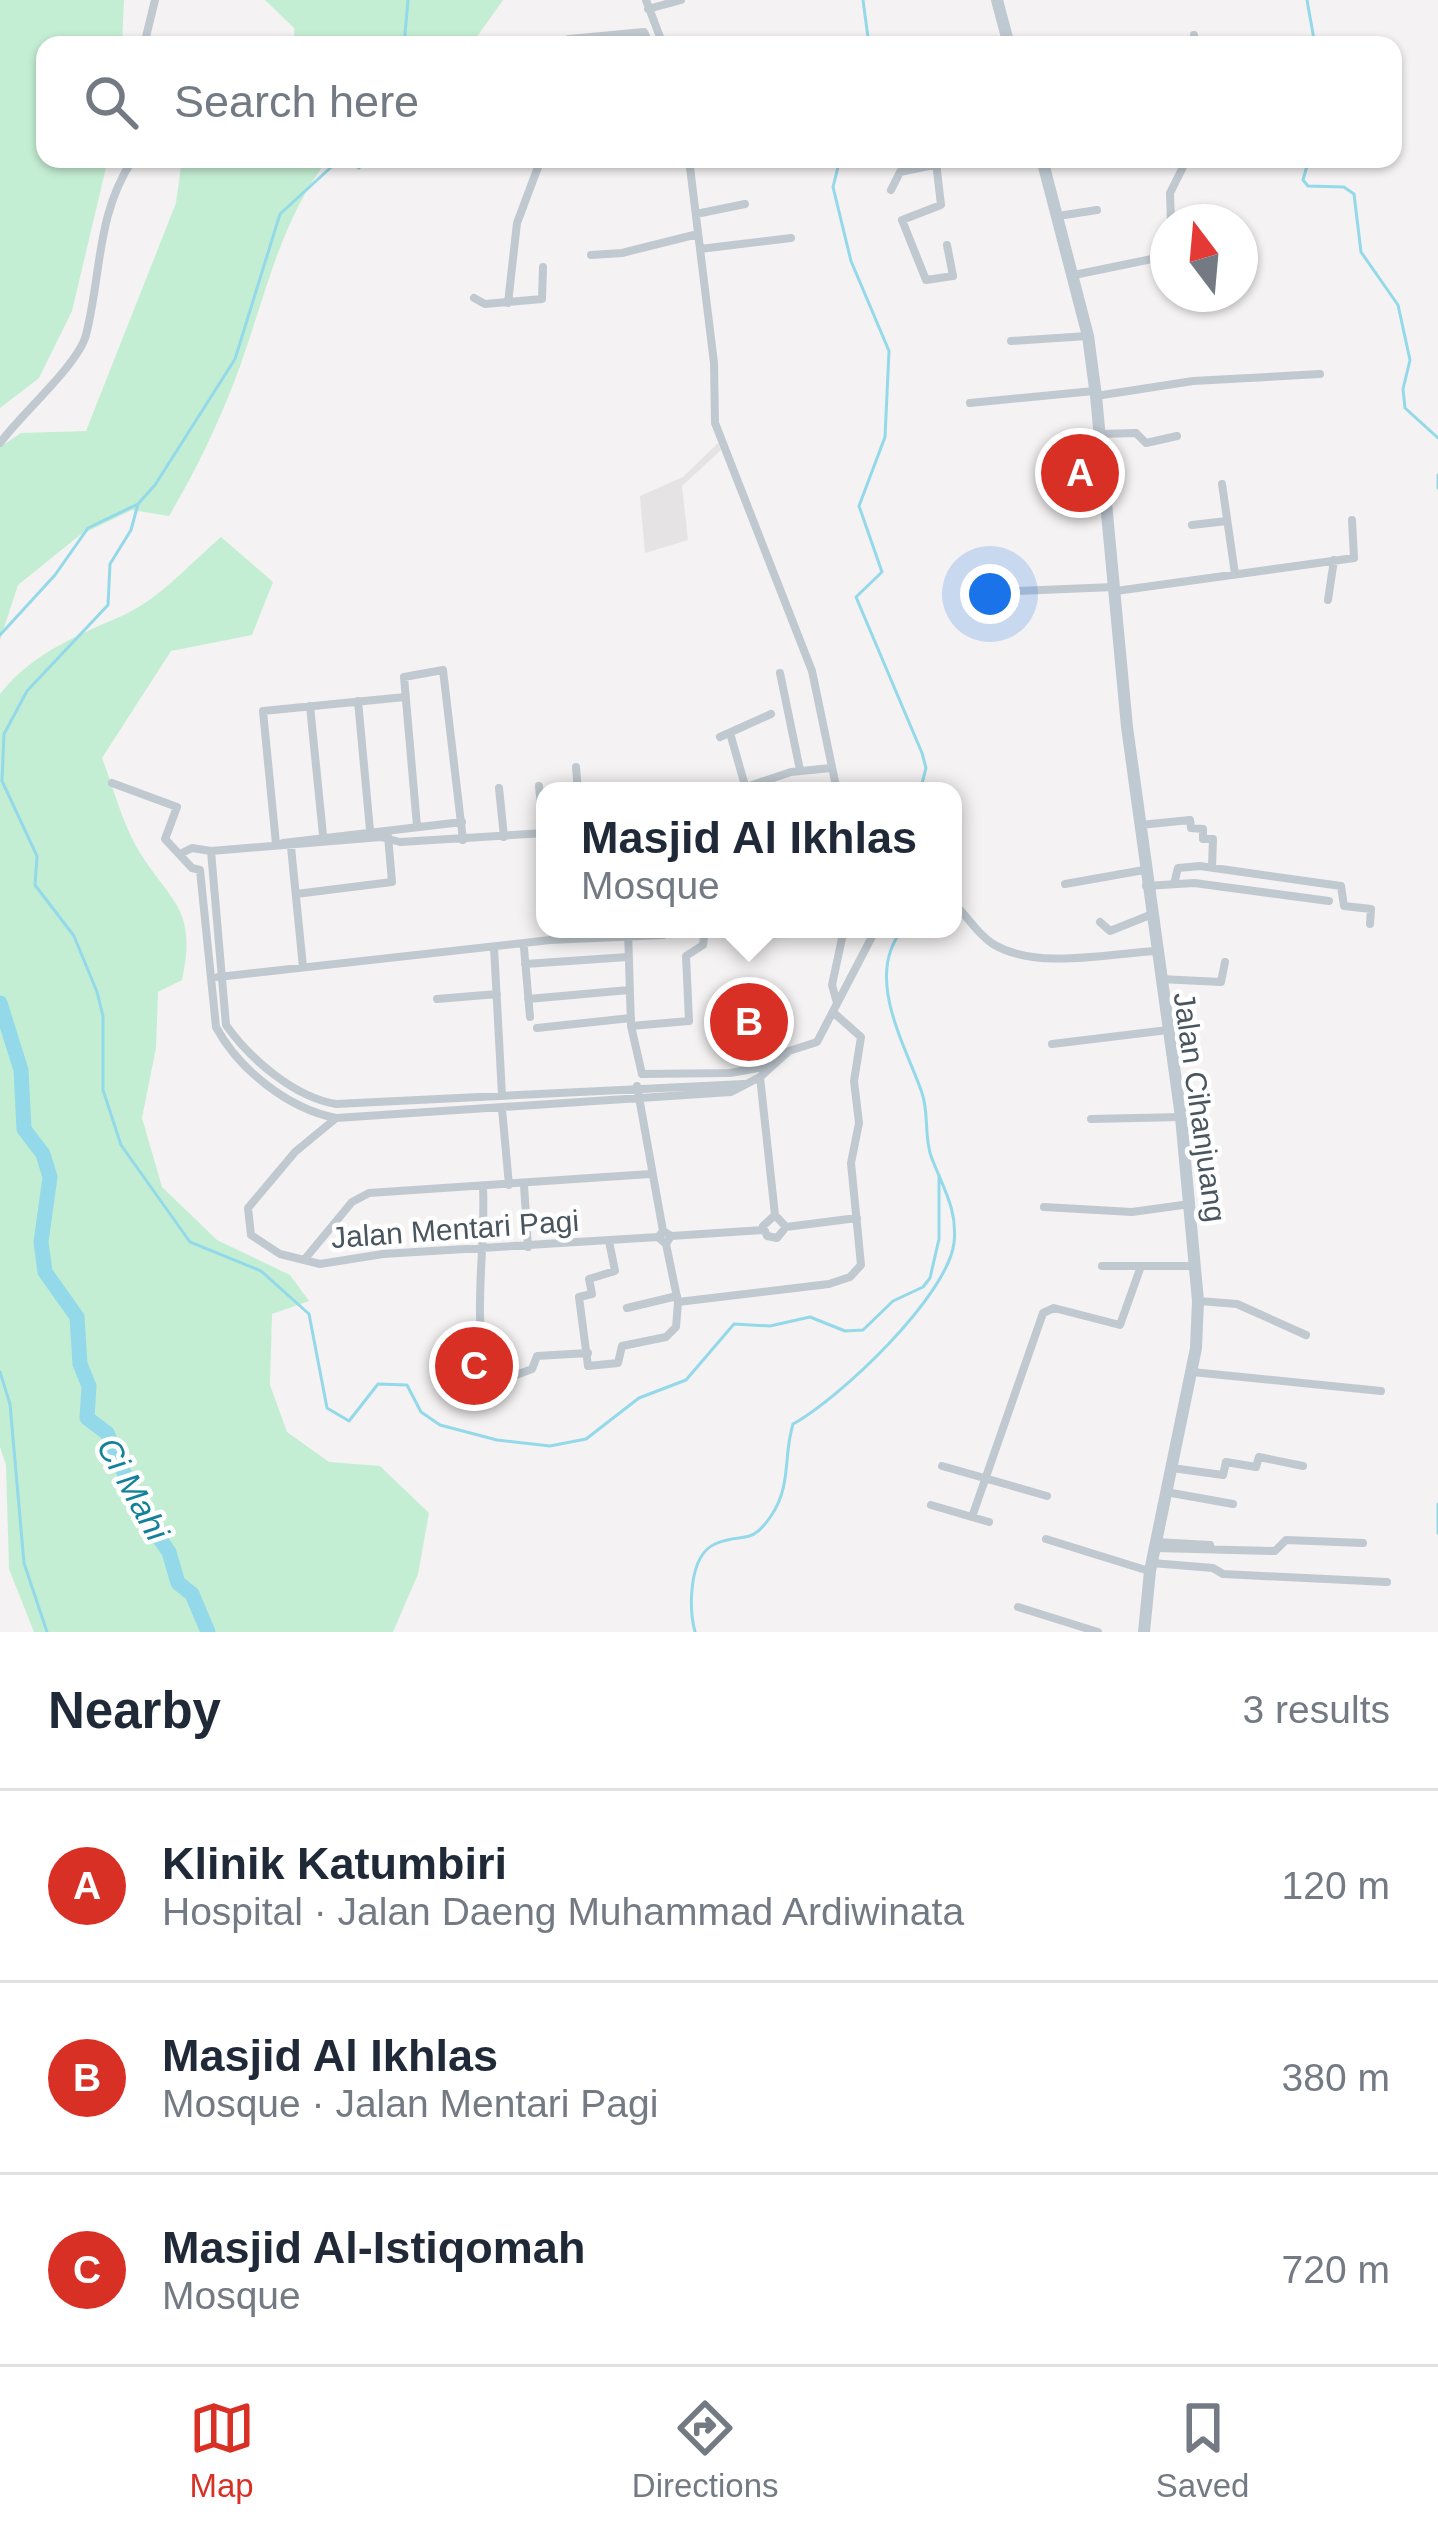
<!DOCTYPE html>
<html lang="en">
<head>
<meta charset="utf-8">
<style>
	:root { --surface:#fff; --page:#f2f2f3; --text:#1f2937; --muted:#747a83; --line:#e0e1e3; --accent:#d93025 }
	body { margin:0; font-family:Helvetica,sans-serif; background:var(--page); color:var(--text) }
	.compass { position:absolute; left:1150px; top:204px; width:108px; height:108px; border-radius:50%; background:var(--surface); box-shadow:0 3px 9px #0004; rotate:344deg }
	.you { position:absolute; left:990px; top:594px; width:42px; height:42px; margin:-30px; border:9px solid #fff; border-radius:50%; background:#1a73e8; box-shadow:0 0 0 18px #1a73e833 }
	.badge { display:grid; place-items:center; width:78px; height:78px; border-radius:50%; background:var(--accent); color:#fff; font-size:39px; font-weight:700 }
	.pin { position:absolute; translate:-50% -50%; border:6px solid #fff; box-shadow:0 3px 12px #0006 }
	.popup { position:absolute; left:536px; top:782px; width:426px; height:156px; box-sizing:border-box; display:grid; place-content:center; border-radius:24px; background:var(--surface); filter:drop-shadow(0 3px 9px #0005); font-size:39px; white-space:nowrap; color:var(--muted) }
	.popup b { font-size:45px; color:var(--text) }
	.popup::after { content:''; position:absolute; left:50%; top:100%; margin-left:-24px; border:24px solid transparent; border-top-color:var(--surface) }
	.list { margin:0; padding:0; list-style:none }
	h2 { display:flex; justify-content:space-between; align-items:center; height:156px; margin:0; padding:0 48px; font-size:51px }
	h2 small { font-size:39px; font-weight:400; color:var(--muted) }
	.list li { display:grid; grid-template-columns:78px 1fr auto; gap:36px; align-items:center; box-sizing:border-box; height:192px; padding:0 48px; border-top:3px solid var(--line) }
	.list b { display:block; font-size:45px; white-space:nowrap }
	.list p { margin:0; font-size:39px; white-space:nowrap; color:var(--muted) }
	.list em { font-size:39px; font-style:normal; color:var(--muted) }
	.icon { flex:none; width:66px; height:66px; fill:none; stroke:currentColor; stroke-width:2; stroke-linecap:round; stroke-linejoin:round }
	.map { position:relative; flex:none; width:1438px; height:1632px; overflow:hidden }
	.search { position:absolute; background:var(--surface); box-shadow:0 3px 9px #0004; left:36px; right:36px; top:36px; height:132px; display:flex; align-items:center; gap:30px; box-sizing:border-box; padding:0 42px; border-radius:24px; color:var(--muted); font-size:45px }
	.sheet { height:732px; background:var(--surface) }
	nav { display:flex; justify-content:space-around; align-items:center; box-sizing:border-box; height:168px; border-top:3px solid var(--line); background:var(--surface); font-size:33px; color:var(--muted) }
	nav a { display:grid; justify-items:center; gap:6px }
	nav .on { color:var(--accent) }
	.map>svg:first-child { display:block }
	.education { fill:#e5e3e4 }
	.green { fill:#c4eed3 }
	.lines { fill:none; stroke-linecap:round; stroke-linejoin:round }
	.stream { stroke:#93d9e9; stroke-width:3 }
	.river { stroke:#93d9e9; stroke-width:15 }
	.street { stroke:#c0c9d0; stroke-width:8 }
	.secondary { stroke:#bfc9d2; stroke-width:12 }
	.labels { text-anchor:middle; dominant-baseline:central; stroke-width:9; stroke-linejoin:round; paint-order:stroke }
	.street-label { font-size:30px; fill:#4a565f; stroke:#fff }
	.water-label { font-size:33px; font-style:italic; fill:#13819a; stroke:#fff }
</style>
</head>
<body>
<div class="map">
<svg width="1438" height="1632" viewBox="0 0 1438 1632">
	<rect width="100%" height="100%" fill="#f4f2f2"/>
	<path class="education" d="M718,443L721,450L682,486L688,540L645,553L640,496L683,477Z"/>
	<path class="green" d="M0,0H124L122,45H45V159H108L72,311L39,378L0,408Z
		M265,0H503L471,45H295L294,28Z
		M182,159H328C285,215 269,280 247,346C227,406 201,462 169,516L132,510L80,535L18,585L0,640V447L21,433L86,431L176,203Z
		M221,537L273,582L252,635L171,651L102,758C113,786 121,819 136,846C169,903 198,905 182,980L158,992L156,1048L142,1118L162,1187L217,1240L290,1275L309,1301L272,1314L270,1385L287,1432L329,1462L380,1466L429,1513L418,1574L393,1632H34L9,1569L6,1465L0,1447V694C33,652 79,635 126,614C161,597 192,562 221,537Z"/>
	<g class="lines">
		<path class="stream" d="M863,0L869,45
			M1307,0L1315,45
			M404,45L408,0
			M341,159L359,168L367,159
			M840,159L833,187L851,261L889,351L885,437L859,506L882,572L856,597L922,753L926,768L920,791
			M1309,159L1303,180L1308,186L1344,187L1354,194L1361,252L1398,305L1410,360L1403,389L1405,408L1438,438
			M1438,475V488
			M138,504L131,530L110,564L108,605L27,691L4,734L2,781L37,856L35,885L74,936L97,992L103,1016V1090L121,1145L190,1242L261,1271L309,1314L327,1408L349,1421L378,1384L407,1385L421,1412L440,1425L497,1440L550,1446L586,1439L639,1398L686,1380L734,1324L770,1326L810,1317L845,1331L863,1330L893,1301L923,1287L930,1278L939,1239V1175
			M0,635L55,575L88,528L138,504L155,485L235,359L280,214L340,159
			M0,1372L10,1404L24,1563L47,1632
			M1438,1504V1533
			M695,1632C689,1609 688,1556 715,1544C743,1531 749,1548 771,1516C792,1485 783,1456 793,1424C840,1398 947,1297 954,1243C958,1209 942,1186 931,1156C924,1136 929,1113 922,1093C906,1046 863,976 903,929"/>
		<path class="river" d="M0,1003L21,1070L24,1129L43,1154L50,1177L41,1242L45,1272L77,1317L80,1364L89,1386L87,1418L107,1433L141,1512L169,1552L178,1583L192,1594L208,1632"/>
		<path class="street" d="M646,0L663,45
			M648,9L681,0
			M1194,35L1195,45
			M569,39L644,32L650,45
			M144,45L155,0
			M689,159L714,363L715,423L812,671L837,791
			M936,162L941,205L902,220L926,280L953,276L947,245
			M541,163L566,159
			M891,190L900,172L962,159
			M696,214L745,204
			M1058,216L1097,210
			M1171,222L1170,193L1187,159
			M1206,222L1208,209
			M700,249L791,238
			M591,255L622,253L698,234
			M1074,275L1152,259L1168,229
			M474,298L485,304L542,299L543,267
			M508,303L517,223L541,159
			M1011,341L1087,336
			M1096,396L1193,381L1320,374
			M970,403L1094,391
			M1100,434L1136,433L1146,443L1177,436
			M0,443C20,415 78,365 86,335C102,271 96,215 133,159
			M1222,484L1235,574
			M1192,525L1227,521
			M1017,591L1114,587
			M1116,591L1354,558L1352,520
			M1328,600L1334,560
			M780,673L800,770
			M358,701L370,830
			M310,706L323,835
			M730,733L746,789
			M720,737L771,714
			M576,767L578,791
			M112,783L177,807L165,839L192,868L200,870L216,1027C239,1070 289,1109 336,1118L731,1092L760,1077L789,1051L817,1042L876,929
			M539,786L544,833
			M746,787L791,772L831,768
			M499,788L504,837
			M1140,825L1190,820L1191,828L1203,829V839H1213L1212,867
			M417,826L404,677L443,670L463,840
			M283,843L462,822
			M276,844L263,711L405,697
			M291,847L303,967
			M211,851L381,837L400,842L545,833
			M182,853L192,848L211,851L226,1025C250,1059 294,1097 336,1104L744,1084
			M1065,884L1144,870
			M1174,884L1178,868L1200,866L1341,886L1344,906L1371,909L1370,924
			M1146,886L1194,883L1329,901
			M296,894L392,882L388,836
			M953,903C967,915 977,934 993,944C1036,970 1108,954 1155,951
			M1100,922L1110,931L1150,915
			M628,929L631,1026L642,1074L730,1073L769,1066
			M494,947L502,1095
			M524,948L530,1017
			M525,964L628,957
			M218,977L550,940L663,935
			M1160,979L1221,982L1225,962
			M437,999L497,994
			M528,999L629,990
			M837,1003L832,985L844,929
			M631,1026L689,1021L686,956L703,945L705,929
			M537,1028L631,1018
			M1052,1044L1168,1030
			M760,1077L775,1215
			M637,1086L663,1231
			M502,1109L509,1185
			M335,1119L295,1152L248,1208L251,1235L280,1254L320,1264L383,1254L658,1237
			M1091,1119L1181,1117
			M524,1185L528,1247
			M483,1187C486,1249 472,1313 487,1374L511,1377L532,1369L537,1356L588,1353
			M1044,1207L1132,1212L1190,1204
			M786,1227L775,1215L763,1226L767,1236L777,1238L786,1227L857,1218
			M671,1236L763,1230
			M609,1241L615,1271L589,1279L592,1294L579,1297L588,1366L618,1363L622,1346L666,1337L676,1327L678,1302L666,1244L671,1236L663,1231L658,1237L666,1244
			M304,1260L352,1202L369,1193L650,1174
			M1102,1266H1195
			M1199,1301L1237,1304L1306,1335
			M678,1302L829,1284L850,1277L861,1265L851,1163L859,1123L854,1081L861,1037L834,1013
			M627,1308L677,1296
			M1192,1372L1381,1391
			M942,1466L1047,1496
			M1172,1468L1223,1475L1226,1462L1256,1467L1259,1457L1303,1466
			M1166,1492L1233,1504
			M931,1505L989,1522
			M972,1517L1043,1313L1054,1308L1120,1325L1140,1269
			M1046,1539L1149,1571
			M1156,1542L1210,1545
			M1155,1548L1275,1551L1286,1540L1363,1543
			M1152,1563L1213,1568L1223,1574L1387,1582
			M1018,1607L1098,1632"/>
		<path class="secondary" d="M997,0L1009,45
			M1042,159L1088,336L1096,396L1127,727L1181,1117L1198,1301L1196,1348L1150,1571L1144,1632"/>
	</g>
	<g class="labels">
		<g class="street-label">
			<text transform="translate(1200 1107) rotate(82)">Jalan Cihanjuang</text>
			<text transform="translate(455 1229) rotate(-4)">Jalan Mentari Pagi</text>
		</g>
		<g class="water-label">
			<text transform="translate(133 1489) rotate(61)">Ci Mahi</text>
		</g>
	</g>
</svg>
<svg class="compass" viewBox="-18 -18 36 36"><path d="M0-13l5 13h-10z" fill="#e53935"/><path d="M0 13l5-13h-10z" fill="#747a83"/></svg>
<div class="you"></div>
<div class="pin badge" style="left:1080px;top:473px">A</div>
<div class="pin badge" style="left:749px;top:1022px">B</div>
<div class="popup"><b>Masjid Al Ikhlas</b>Mosque</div>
<div class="pin badge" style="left:474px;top:1366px">C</div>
<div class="search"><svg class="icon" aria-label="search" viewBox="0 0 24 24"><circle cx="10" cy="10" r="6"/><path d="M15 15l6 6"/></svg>Search here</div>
</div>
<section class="sheet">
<h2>Nearby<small>3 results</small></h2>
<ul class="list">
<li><span class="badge">A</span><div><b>Klinik Katumbiri</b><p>Hospital · Jalan Daeng Muhammad Ardiwinata</p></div><em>120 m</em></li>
<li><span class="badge">B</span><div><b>Masjid Al Ikhlas</b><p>Mosque · Jalan Mentari Pagi</p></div><em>380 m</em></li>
<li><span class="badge">C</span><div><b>Masjid Al-Istiqomah</b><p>Mosque</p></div><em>720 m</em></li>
</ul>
</section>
<nav>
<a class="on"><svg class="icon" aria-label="map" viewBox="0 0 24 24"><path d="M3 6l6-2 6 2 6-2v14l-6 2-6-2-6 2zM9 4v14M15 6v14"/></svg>Map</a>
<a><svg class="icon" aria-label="directions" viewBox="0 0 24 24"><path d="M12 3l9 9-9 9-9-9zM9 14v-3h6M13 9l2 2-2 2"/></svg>Directions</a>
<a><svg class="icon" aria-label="saved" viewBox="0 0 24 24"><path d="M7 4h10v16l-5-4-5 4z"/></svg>Saved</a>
</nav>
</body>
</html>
